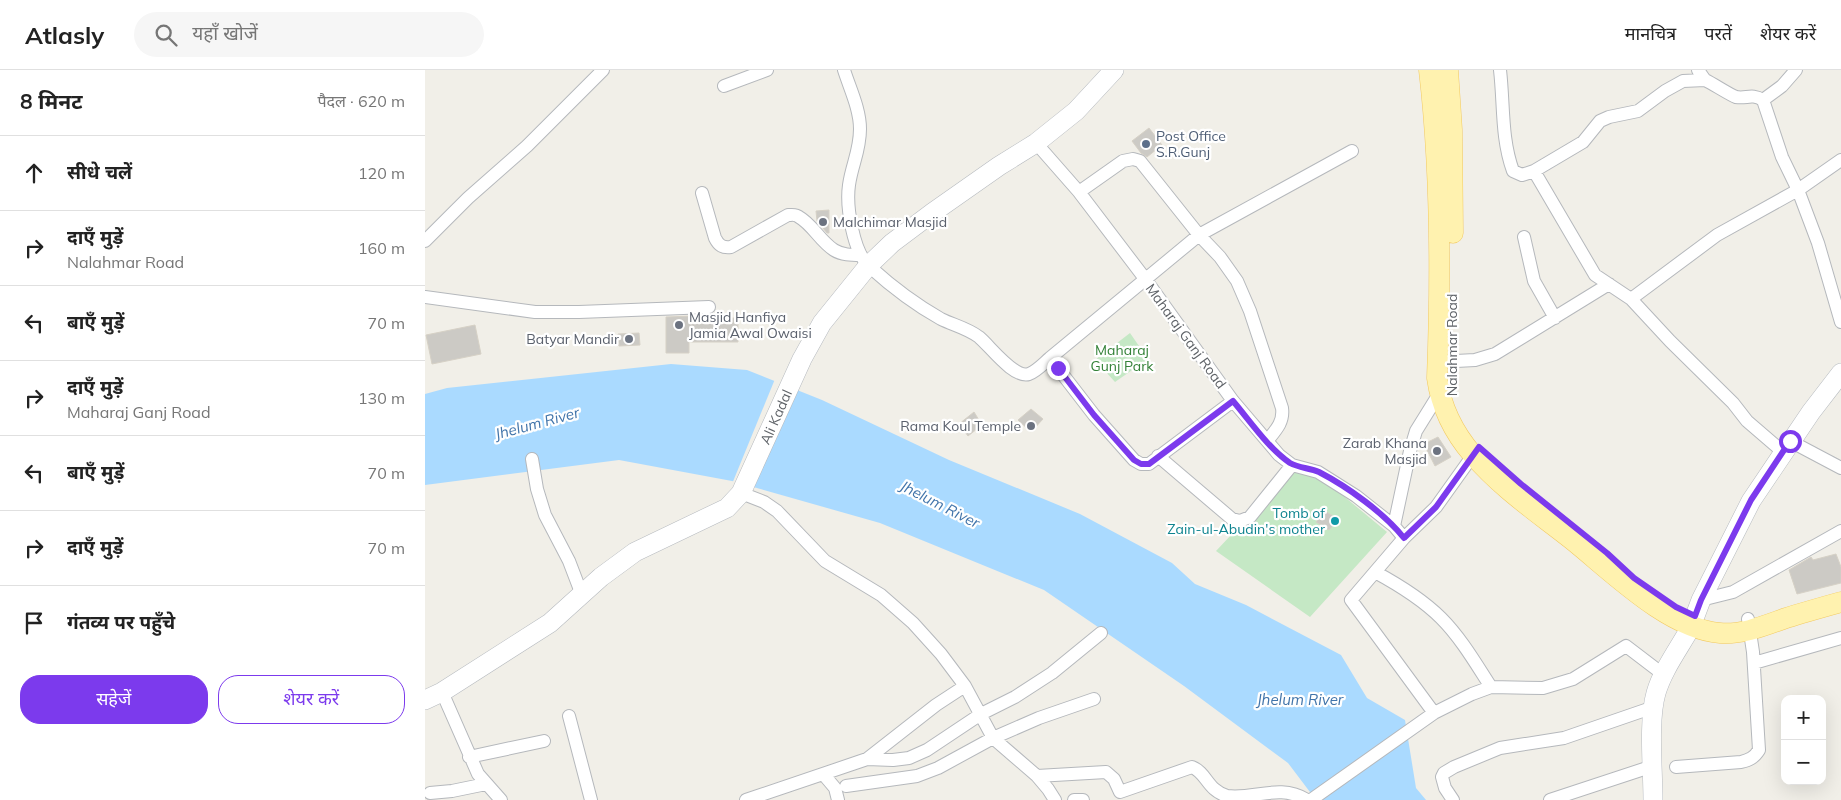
<!DOCTYPE html>
<html lang="hi">
<head>
<meta charset="utf-8">
<style>
	:root { --surface:#fff; --page:#f6f6f6; --text:#222; --muted:#767676; --line:#e0e0e0; --accent:#7c3aed }
	body { margin:0; font-family:Mulish,"Noto Sans Devanagari",sans-serif; background:var(--page); color:var(--text) }
	.controls { position:absolute; right:15px; bottom:15px; display:grid; overflow:hidden; border-radius:10px; box-shadow:0 5px 20px #0002 }
	.controls button { width:45px; height:45px; display:grid; place-items:center; padding:0; border:0; border-bottom:1px solid var(--line); background:var(--surface); color:var(--text); font:25px sans-serif }
	.stop { position:absolute; width:15px; height:15px; margin:-11px; border:4px solid #7c3aed; border-radius:50%; background:#fff }
	.stop.end { background:#7c3aed; border-color:#fff; box-shadow:0 1px 5px #0008 }
	.list { margin:0; padding:0; list-style:none }
	h2 { display:flex; justify-content:space-between; align-items:center; height:65px; margin:0; padding:0 20px; font-size:21px }
	h2 small { font-size:16px; font-weight:400; color:var(--muted) }
	.list li { display:grid; grid-template-columns:32px 1fr auto; gap:15px; align-items:center; box-sizing:border-box; height:75px; padding:0 20px; border-top:1px solid var(--line) }
	.list b { display:block; font-size:19px; white-space:nowrap }
	.list p { margin:0; font-size:16px; white-space:nowrap; color:var(--muted) }
	.list em { font-size:16px; font-style:normal; color:var(--muted) }
	.actions { display:flex; gap:10px; padding:15px 20px }
	.actions a { flex:1; padding:11px 0; border:1px solid var(--accent); border-radius:20px; text-align:center; font-size:18px; color:var(--accent) }
	.actions .main { background:var(--accent); color:#fff }
	.icon { flex:none; width:28px; height:28px; fill:none; stroke:currentColor; stroke-width:2; stroke-linecap:round; stroke-linejoin:round }
	.map { position:relative; flex:none; width:1416px; height:730px; overflow:hidden }
	header { display:flex; align-items:center; gap:30px; box-sizing:border-box; height:70px; padding:0 25px; background:var(--surface); border-bottom:1px solid var(--line) }
	header strong { font-size:24px }
	nav { display:flex; gap:28px; margin-inline-start:auto; font-size:18px }
	.search { width:350px; height:45px; background:var(--page); display:flex; align-items:center; gap:12px; box-sizing:border-box; padding:0 18px; border-radius:28px; color:var(--muted); font-size:19px }
	main { display:flex }
	aside { flex:1; background:var(--surface) }
	.map>svg:first-child { display:block }
	.green { fill:#c5e8c5 }
	.water { fill:#aadaff }
	.pier { fill:#f1efe8 }
	.building { fill:#cccac5; stroke:#d6d1c6 }
	.lines { fill:none; stroke-linecap:round; stroke-linejoin:round }
	.street-casing { stroke:#b5b8bc; stroke-width:14 }
	.secondary-casing { stroke:#b6babf; stroke-width:20 }
	.primary-casing { stroke:#f2c960; stroke-width:21 }
	.street { stroke:#fff; stroke-width:12 }
	.secondary { stroke:#fff; stroke-width:19 }
	.primary { stroke:#fff2af; stroke-width:20 }
	.route { stroke:#7c3aed; stroke-width:6 }
	.service-dot { fill:#5c6f8a; stroke:#fff; stroke-width:2 }
	.worship-dot { fill:#6b7280; stroke:#fff; stroke-width:2 }
	.culture-dot { fill:#0f9aa8; stroke:#fff; stroke-width:2 }
	.labels { text-anchor:middle; dominant-baseline:central; stroke-width:4.5; stroke-linejoin:round; paint-order:stroke }
	.service-label { font-size:14px; fill:#4e5e75; stroke:#fff; text-anchor:start }
	.worship-label { font-size:14px; fill:#5b616d; stroke:#fff; text-anchor:end }
	.street-label { font-size:14px; fill:#5f6368; stroke:#fff }
	.park-label { font-size:14px; fill:#348238; stroke:#fff }
	.culture-label { font-size:14px; fill:#0d838f; stroke:#fff; text-anchor:end }
	.water-label { font-size:15px; font-style:italic; fill:#4174aa; stroke:#fff }
</style>
</head>
<body>
<header>
<strong>Atlasly</strong>
<div class="search"><svg class="icon" aria-label="search" viewBox="0 0 24 24"><circle cx="10" cy="10" r="6"/><path d="M15 15l6 6"/></svg>यहाँ खोजें</div>
<nav><a>मानचित्र</a><a>परतें</a><a>शेयर करें</a></nav>
</header>
<main>
<aside>
<h2>8 मिनट<small>पैदल · 620 m</small></h2>
<ul class="list">
<li><svg class="icon" aria-label="ahead" viewBox="0 0 24 24"><path d="M12 20V5M6 11l6-6 6 6"/></svg><div><b>सीधे चलें</b></div><em>120 m</em></li>
<li><svg class="icon" aria-label="right" viewBox="0 0 24 24"><path d="M7 20v-9h11M14 6l5 5-5 5"/></svg><div><b>दाएँ मुड़ें</b><p>Nalahmar Road</p></div><em>160 m</em></li>
<li><svg class="icon" aria-label="left" viewBox="0 0 24 24"><path d="M17 20v-9H6M10 6l-5 5 5 5"/></svg><div><b>बाएँ मुड़ें</b></div><em>70 m</em></li>
<li><svg class="icon" aria-label="right" viewBox="0 0 24 24"><path d="M7 20v-9h11M14 6l5 5-5 5"/></svg><div><b>दाएँ मुड़ें</b><p>Maharaj Ganj Road</p></div><em>130 m</em></li>
<li><svg class="icon" aria-label="left" viewBox="0 0 24 24"><path d="M17 20v-9H6M10 6l-5 5 5 5"/></svg><div><b>बाएँ मुड़ें</b></div><em>70 m</em></li>
<li><svg class="icon" aria-label="right" viewBox="0 0 24 24"><path d="M7 20v-9h11M14 6l5 5-5 5"/></svg><div><b>दाएँ मुड़ें</b></div><em>70 m</em></li>
<li><svg class="icon" aria-label="arrive" viewBox="0 0 24 24"><path d="M6 21V4h12l-3 4 3 4H6"/></svg><div><b>गंतव्य पर पहुँचे</b></div></li>
</ul>
<div class="actions"><a class="main">सहेजें</a><a>शेयर करें</a></div>
</aside>
<div class="map">
<svg width="1416" height="730" viewBox="0 0 1416 730">
	<rect width="100%" height="100%" fill="#f1efe8"/>
	<path class="green" d="M705,263L723,289L690,312L670,290Z
		M870,397L892,404L962,462L885,547L791,481Z"/>
	<path class="water" d="M246,294L322,300L397,330L524,390L655,444L747,493L770,514L821,535L916,585L942,628L980,650L991,718L1001,730H891L863,693L759,616L619,520L455,453L307,411L194,390L0,415V324L22,318Z"/>
	<path class="pier" d="M350,309L369,316L326,419L307,414Z"/>
	<path class="building" d="M724,58L737,75L722,87L716,83L707,71Z
		M404,140V163H402L392,151L391,141Z
		M268,246V248H313V272H264V283H241V247Z
		M50,255L56,284L7,294L1,265Z
		M214,263L215,275L194,276L193,264Z
		M606,339L618,349L606,362L593,350Z
		M549,342L557,355L543,366L534,354Z
		M1013,367L1026,387L1010,396L999,374Z
		M900,441L911,448L910,453L904,460L891,452Z
		M1411,484L1416,497V513L1372,524L1364,500L1386,487L1388,490Z"/>
	<g class="lines">
		<g class="street-casing">
			<path id="street" d="M419,0C425,19 435,39 435,59C435,81 427,94 424,115C421,136 428,183 445,197C466,216 491,235 516,249C528,255 542,258 554,267C565,276 589,309 604,304C612,301 619,293 625,288
				M1075,0C1079,34 1076,68 1088,101L1097,105L1109,101L1158,72L1175,51L1184,47L1213,41L1240,21L1258,11L1280,10L1273,0
				M1280,10C1287,13 1305,25 1311,27C1322,29 1326,23 1338,30L1357,87L1373,120L1393,173L1416,252
				M299,16L342,0
				M1338,30L1357,16L1371,0
				M611,73L654,122L721,210L808,331L854,385L867,395L893,402L931,426L969,456L979,468
				M1109,101L1170,205L1206,229L1245,271L1308,333L1322,351L1358,382
				M654,122L698,91L708,89L715,91L774,165L795,187L812,211L825,241L857,338C859,352 851,360 842,371
				M277,123L290,168C294,176 298,178 306,177L363,145C367,145 371,144 374,147C387,154 395,171 409,180C417,185 426,185 436,185
				M1099,167L1109,211L1130,248
				M0,171L43,128L102,76L178,0
				M0,227L110,242H154L284,237
				M1206,229L1292,165L1373,120L1416,90
				M1012,292L1050,290L1070,284L1184,214
				M808,331L724,394H716L709,390L669,345L625,288L774,165L927,81
				M1365,371L1416,398
				M733,386L807,449L815,451L825,447L867,395
				M107,389L112,419L120,445L144,491L157,525
				M316,423L339,432L352,441L400,491L456,525L488,553L516,584L540,616L568,668L612,706L623,719L630,730
				M969,456L985,381L991,361L1014,324
				M950,502C974,515 997,529 1016,548C1036,568 1051,594 1066,617
				M1276,530L1308,522L1416,461
				M1329,593L1416,568
				M17,622L53,704L76,730
				M1009,643L926,530L979,468L1011,437L1051,381
				M144,646L166,730
				M44,687L119,671
				M442,689L468,690L484,688L502,680L556,644L590,627L627,603L676,563
				M1251,697L1316,692C1324,690 1329,688 1334,680L1328,582L1323,549
				M399,705L410,718L413,730
				M612,706L681,702L689,709L695,722L767,697C782,703 782,720 802,726C829,730 854,713 882,730
				M421,716L492,706L513,698L568,668L614,648L669,629
				M5,723L27,721L61,714
				M321,730L442,689L511,635L540,616
				M649,730H658
				M886,730L1009,643L1047,624L1066,617L1118,618L1148,609L1201,576L1239,605
				M1028,730L1020,718L1017,707L1019,703L1029,697L1075,678L1139,668L1229,637
				M1125,730L1228,696"/>
		</g>
		<g class="secondary-casing">
			<path id="secondary" d="M1270,546L1276,530L1326,431L1386,342L1416,303
				M0,630L17,622L125,553L176,507L210,482L302,438L316,423L377,289L397,253L443,196L467,173L507,143L574,96L611,73L651,41L689,0
				M1228,730C1228,700 1223,651 1231,623C1238,599 1255,577 1267,555"/>
		</g>
		<g class="primary-casing">
			<path id="primary" d="M1004,0C1016,102 1016,205 1012,308C1016,337 1029,363 1048,385C1076,418 1113,443 1146,469C1185,500 1243,559 1295,563C1318,565 1341,555 1361,548C1380,542 1398,537 1416,532
				M1023,0L1027,60L1028,163"/>
		</g>
		<use href="#street" class="street"/>
		<use href="#secondary" class="secondary"/>
		<use href="#primary" class="primary"/>
	</g>
	<g class="lines">
		<path class="route" d="M633,298L669,345L709,390L716,394H724L808,331C825,351 844,379 865,393C874,398 885,398 894,402C923,417 959,443 979,468L1011,437L1054,377L1096,414L1182,483L1209,508L1251,537L1270,546L1276,530L1326,430L1365,371"/>
	</g>
	<circle class="service-dot" cx="721" cy="74" r="5"/>
	<g class="worship-dot">
		<circle cx="398" cy="152" r="5"/>
		<circle cx="254" cy="255" r="5"/>
		<circle cx="204" cy="269" r="5"/>
		<circle cx="606" cy="356" r="5"/>
		<circle cx="1012" cy="381" r="5"/>
	</g>
	<circle class="culture-dot" cx="910" cy="451" r="5"/>
	<g class="labels">
		<g class="service-label">
			<text x="731" y="66">Post Office<tspan x="731" dy="16">S.R.Gunj</tspan></text>
		</g>
		<g class="worship-label">
			<text x="408" y="152" text-anchor="start">Malchimar Masjid</text>
			<text x="264" y="247" text-anchor="start">Masjid Hanfiya<tspan x="264" dy="16">Jamia Awal Owaisi</tspan></text>
			<text x="194" y="269">Batyar Mandir</text>
			<text x="596" y="356">Rama Koul Temple</text>
			<text x="1002" y="373">Zarab Khana<tspan x="1002" dy="16">Masjid</tspan></text>
		</g>
		<g class="street-label">
			<text transform="translate(761 266) rotate(54)">Maharaj Ganj Road</text>
			<text transform="translate(1027 275) rotate(-90)">Nalahmar Road</text>
			<text transform="translate(351 347) rotate(-66)">Ali Kadal</text>
		</g>
		<g class="park-label">
			<text x="697" y="280">Maharaj<tspan x="697" dy="16">Gunj Park</tspan></text>
		</g>
		<g class="culture-label">
			<text x="900" y="443">Tomb of<tspan x="900" dy="16">Zain-ul-Abudin's mother</tspan></text>
		</g>
		<g class="water-label">
			<text transform="translate(112 353) rotate(-15)">Jhelum River</text>
			<text transform="translate(515 434) rotate(27)">Jhelum River</text>
			<text x="875" y="629">Jhelum River</text>
		</g>
	</g>
</svg>
<div class="controls">
<button>+</button>
<button>−</button>
</div>
<div class="stop" style="left:1365px;top:371px"></div>
<div class="stop end" style="left:633px;top:298px"></div>
</div>
</main>
</body>
</html>
